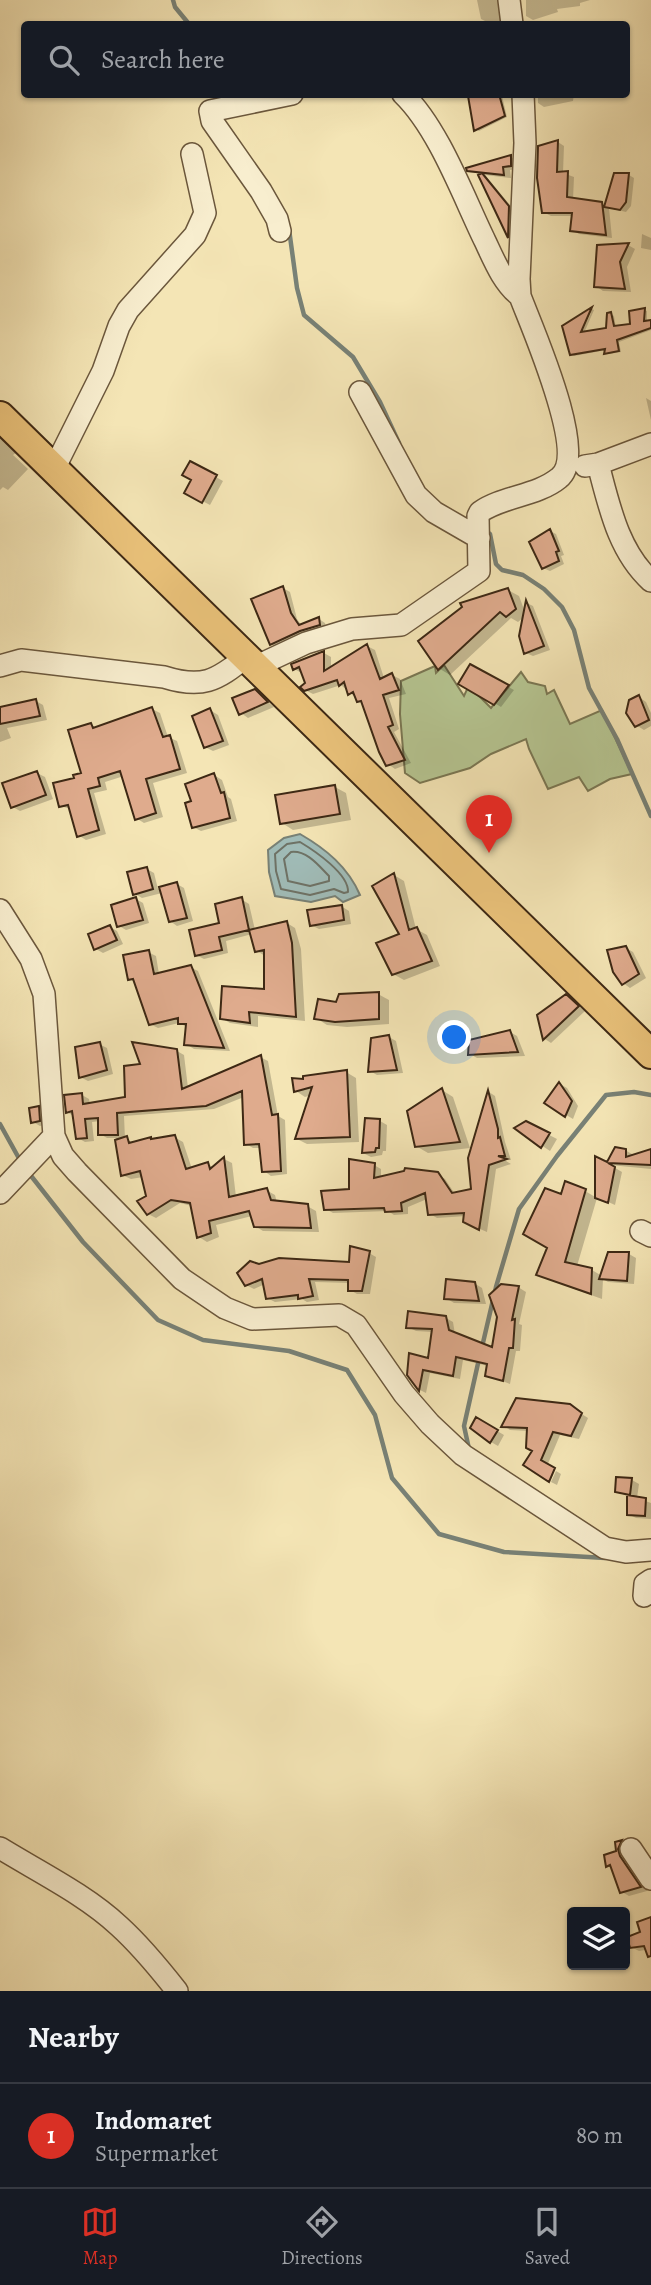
<!DOCTYPE html>
<html lang="en">
<head>
<meta charset="utf-8">
<style>
	:root { --surface:#171b24; --page:#242831; --text:#f1f3f6; --muted:#9ea1a6; --line:#363941; --accent:#d93025 }
	body { margin:0; font-family:Alegreya,serif; background:var(--page); color:var(--text) }
	.controls { position:absolute; right:21px; bottom:21px; display:grid; overflow:hidden; border-radius:7px; box-shadow:0 2px 5px #0004 }
	.controls button { width:63px; height:63px; display:grid; place-items:center; padding:0; border:0; border-bottom:2px solid var(--line); background:var(--surface); color:var(--text); font:35px sans-serif }
	.you { position:absolute; left:455px; top:1038px; width:24px; height:24px; margin:-18px; border:5px solid #fff; border-radius:50%; background:#1a73e8; box-shadow:0 0 0 10px #1a73e833 }
	.badge { display:grid; place-items:center; width:46px; height:46px; border-radius:50%; background:var(--accent); color:#fff; font-size:23px; font-weight:700 }
	.pin { position:absolute; translate:-50% -58px; filter:drop-shadow(0 2px 4px #0008) }
	.pin::after { content:''; position:absolute; top:37px; width:24px; height:21px; background:inherit; clip-path:polygon(0 0,100% 0,50% 100%) }
	.list { margin:0; padding:0; list-style:none }
	h2 { display:flex; justify-content:space-between; align-items:center; height:91px; margin:0; padding:0 28px; font-size:30px }
	h2 small { font-size:23px; font-weight:400; color:var(--muted) }
	.list li { display:grid; grid-template-columns:46px 1fr auto; gap:21px; align-items:center; box-sizing:border-box; height:105px; padding:0 28px; border-top:2px solid var(--line) }
	.list b { display:block; font-size:26px; white-space:nowrap }
	.list p { margin:0; font-size:23px; white-space:nowrap; color:var(--muted) }
	.list em { font-size:23px; font-style:normal; color:var(--muted) }
	.icon { flex:none; width:38px; height:38px; fill:none; stroke:currentColor; stroke-width:2; stroke-linecap:round; stroke-linejoin:round }
	.map { position:relative; flex:none; width:651px; height:1991px; overflow:hidden }
	.search { position:absolute; background:var(--surface); box-shadow:0 2px 5px #0004; left:21px; right:21px; top:21px; height:77px; display:flex; align-items:center; gap:18px; box-sizing:border-box; padding:0 24px; border-radius:7px; color:var(--muted); font-size:26px }
	.sheet { height:196px; background:var(--surface) }
	nav { display:flex; justify-content:space-around; align-items:center; box-sizing:border-box; height:98px; border-top:2px solid var(--line); background:var(--surface); font-size:19px; color:var(--muted) }
	nav a { display:grid; justify-items:center; gap:4px }
	nav .on { color:var(--accent) }
	.map>svg:first-child { display:block }
	.green { fill:#b6c692; stroke:#7a7753; stroke-width:2 }
	.water { fill:#a0bcb8; stroke:#788176; stroke-width:2 }
	.shadow { fill:#0003; fill-rule:evenodd }
	.lines { fill:none; stroke-linecap:round; stroke-linejoin:round }
	.shore { stroke:#6e7266; stroke-width:2 }
	.stream { stroke:#788176; stroke-width:4.5 }
	.building { fill:#dfab8d; stroke:#3d2814; stroke-width:2 }
	.minor-casing { stroke:#6b573c; stroke-width:24 }
	.major-casing { stroke:#3d2814; stroke-width:32 }
	.minor { stroke:#f8eecf; stroke-width:21 }
	.major { stroke:#eac27a; stroke-width:28 }
</style>
</head>
<body>
<div class="map">
<svg width="651" height="1991" viewBox="0 0 651 1991">
	<rect width="100%" height="100%" fill="#f4e5b5"/>
	<filter id="stains"><feTurbulence type="fractalNoise" baseFrequency=".00286" numOctaves="4"/><feColorMatrix values="0 0 0 0 .2 0 0 0 0 .09 0 0 0 0 .02 0 0 0 .5 -.17"/></filter>
	<radialGradient id="worn" r=".72"><stop offset=".6" stop-color="#630" stop-opacity="0"/><stop offset="1" stop-color="#630" stop-opacity=".3"/></radialGradient>
	<path class="green" d="M444,665L464,696L475,672L478,695L491,708L521,672L528,682L545,686L547,694L554,690L570,724L602,710L632,774L610,779L588,791L579,777L548,789L529,749L526,739L491,754L470,768L420,783L405,773L400,714L401,681L435,666L436,673Z"/>
	<path class="water" d="M300,834C326,849 348,867 360,895L343,902L335,896L311,902L275,896L269,872L268,850L284,838Z"/>
	<path class="shadow" d="M477,0H502L503,23L487,22L481,19Z
		M526,0H590L580,3V6L557,9L558,12L533,20L526,16Z
		M480,94L502,96L507,117L479,131L476,129Z
		M538,94H574L573,101L544,107L538,103Z
		M558,142L564,146L563,173L574,177L573,200L601,204L606,206L629,175L634,178L631,206L626,212L609,208L612,238L579,234L572,230L573,216H551L543,212Z
		M511,157L518,161V169L510,170L511,178L485,175L515,211L514,240L509,237L480,175L468,169Z
		M642,234L651,238V250L641,248Z
		M628,245L635,249L627,267L631,292L603,291L596,286Z
		M592,309L594,310L584,333L608,329L611,314L614,316L616,328L632,325L644,310L647,311V323L651,322V330L619,342L621,352L609,354L606,350L574,356L571,354L564,327ZM588,313H591L578,340L575,339Z
		M646,398L651,401V420Z
		M0,435L17,452L13,455L28,469L8,490L3,487L0,490Z
		M191,463L223,481L210,505L187,493L194,479Z
		M550,531L556,534L564,555L561,556L564,564L550,571L543,568Z
		M283,588L290,592L297,619L302,626L319,619L325,623L326,628L278,648L271,644Z
		M508,590L519,596L525,612L527,603L533,606L550,650L533,656L526,653L524,617L518,622L511,618L450,675L440,669L421,641Z
		M367,646L375,650L384,678L392,675L400,679L406,694L389,698L399,729L394,732L411,763L395,769L388,764L364,705L341,685L313,694L305,690L307,684L302,673L294,669L324,653L331,657V669Z
		M471,666L514,690L501,707L461,683Z
		M254,691L274,707L248,718L241,713Z
		M639,697L646,702L651,713V726L644,730L636,725Z
		M36,701L43,705L47,720L7,728L11,738L0,742V713Z
		M152,709L160,713L168,737L177,741L187,773L153,783L163,817L144,823L136,818L124,776L105,782L107,790L94,793L106,834L86,840L78,835L71,809L60,806L76,779L84,774L91,725L98,729Z
		M210,710L218,715L229,745L213,751L205,747Z
		M37,773L45,777L53,799L20,811L13,807Z
		M214,775L222,780L228,797L231,799L237,821L201,831L193,827V802Z
		M335,787L346,793L351,820L293,830L282,823Z
		M147,869L154,873L158,889L177,884L184,888L193,921L177,926L170,921L162,893L142,898L135,894Z
		M394,875L404,881L416,929L427,935L440,966L404,980L393,974L402,935Z
		M136,899L143,903L149,923L126,930L119,926Z
		M241,899L249,904L255,930L287,923L295,928L301,949L305,1021L258,1016V1027L230,1023L221,1018L265,991V956L257,951L252,934L226,941L228,953L204,959L196,955Z
		M341,906L349,911L351,924L319,929L311,925Z
		M110,927L117,931L123,944L103,953L96,949Z
		M626,948L633,952L646,978L630,988L623,983Z
		M148,952L156,956L159,974L190,967L198,971L230,1051L194,1049L186,1044L187,1027L179,1023L158,1028L150,1024L137,983L129,979Z
		M378,994L389,1000V1024L347,1027L327,1025L316,1018L337,1004Z
		M566,996L585,1011L551,1043L545,1039L539,1015Z
		M510,1032L517,1036L525,1056L477,1058L470,1054Z
		M389,1037L396,1041L403,1073L377,1075L370,1071Z
		M99,1044L107,1048L113,1074L88,1081L80,1077Z
		M177,1051L184,1055L188,1088L260,1057L268,1061L278,1116L285,1120L287,1174L271,1176L264,1171L261,1148H253L246,1144L244,1097L214,1109L124,1116L125,1139L135,1143L174,1137L183,1142L192,1169L208,1164L214,1168L224,1159L232,1163L236,1197L266,1190L275,1195L277,1203L307,1206L316,1211L319,1232L263,1231L255,1226L252,1216L216,1225L219,1237L207,1242L199,1237L192,1206L180,1203L156,1218L148,1214V1197L143,1177L131,1179L122,1175L116,1138H107L100,1134V1121L92,1122L94,1141L85,1142L78,1138L75,1117L67,1112L82,1095L89,1099L90,1105L127,1099L142,1066Z
		M346,1072L356,1078L359,1142L307,1144L297,1139L312,1095L305,1097L296,1091L304,1080Z
		M560,1084L567,1088L578,1106L573,1119L546,1103Z
		M442,1090L453,1097L470,1148L428,1153L416,1146Z
		M489,1092L495,1096L505,1142L511,1160L503,1159L511,1164L496,1169L487,1232L473,1226L466,1216L437,1218L430,1214L427,1199L408,1207V1214L394,1215L388,1211L333,1213L326,1209L351,1190L374,1165L381,1169V1178L437,1174L445,1179L455,1194L473,1190L470,1158Z
		M38,1107L46,1112L47,1124L40,1126L33,1122Z
		M380,1121L387,1125L386,1151H383L382,1155L371,1157L363,1153Z
		M526,1123L557,1139L550,1151L517,1129Z
		M616,1149L625,1150L632,1154V1157L651,1151V1169L610,1165L622,1172L615,1205L597,1197L607,1164Z
		M585,1191L597,1198L577,1266L592,1270L602,1276L629,1254L636,1258L634,1284L608,1282L603,1279L602,1299L550,1280L539,1274L549,1247L562,1196Z
		M369,1253L376,1257L370,1294H357L350,1290V1283L315,1282L319,1300L307,1302L302,1299L275,1302L267,1298L265,1284L254,1289L246,1285L259,1266L351,1264Z
		M474,1283L482,1288L486,1304L454,1303L446,1298Z
		M518,1287L526,1292L519,1324L522,1325L520,1351H516L510,1384L487,1375L488,1366L463,1360L460,1379L430,1373L426,1393L420,1390L409,1375L429,1360L433,1332L416,1331L408,1327L446,1318L453,1322L455,1334L494,1350Z
		M577,1411L588,1418L579,1439L560,1435L547,1466L525,1464L534,1451L529,1431L510,1430L504,1426Z
		M477,1419L504,1435L498,1446L491,1442Z
		M556,1471L561,1474L557,1485L551,1482Z
		M618,1478L632,1480L639,1484L637,1498L651,1503V1519L636,1518L628,1514L629,1497L617,1491Z
		M621,1842L628,1846L627,1861L647,1891L629,1896L622,1892L613,1869L608,1866L618,1852L617,1843Z
		M651,1918V1949L639,1951L631,1947Z"/>
	<g class="lines">
		<path class="shore" d="M300,842C315,851 349,874 348,892L344,893L334,889L310,895L281,889L276,871L275,854L287,844Z
			M291,852C307,850 319,866 329,876V881L310,886L288,881L284,859Z"/>
		<path class="stream" d="M173,0L175,7L189,24
			M289,229L297,288L304,315L353,357L380,402L399,443
			M485,531L490,534L496,564L502,570L523,575L544,589L562,607L574,630L589,688L617,739L651,816
			M0,1124L21,1162
			M28,1172L83,1242L158,1320L203,1340L289,1351L347,1370L375,1415L392,1478L439,1534L504,1552L605,1558
			M482,1347L496,1287L519,1209L557,1156L606,1095L634,1092L651,1095
			M469,1449L464,1426L479,1359"/>
	</g>
	<path class="building" d="M499,94L505,116L474,131L468,96Z
		M558,140L557,172L568,171L567,197L602,202L606,235L570,231L572,213H542L537,178L538,146Z
		M511,155V166L503,167L504,175L467,171L466,168Z
		M482,173L509,206L508,238L478,175Z
		M614,173H629L626,202L620,210L604,207Z
		M629,243L620,262L625,289L594,287L597,245Z
		M592,307L581,332L606,328L607,313L611,312L614,326L630,324L629,311L645,308L644,321L651,320V328L617,340L619,351L604,354L605,349L570,355L562,326Z
		M190,461L217,475L202,503L184,493L191,480L182,475Z
		M550,529L559,551L556,552L559,561L542,569L529,542Z
		M283,586L291,613L299,625L319,617L320,625L300,631L270,645L251,599Z
		M508,588L516,609L506,617L500,612L438,670L418,641L462,607L460,603Z
		M526,600L544,646L524,654L519,636Z
		M367,644L380,679L392,673L399,690L383,695L393,725L388,727L405,760L386,766L379,752L361,701L357,702L353,692L348,695L344,682L339,686L337,680L304,691L300,687L305,683L299,667L293,670L291,664L324,651V671Z
		M470,664L509,685L494,705L458,684Z
		M255,689L268,702L239,715L232,698Z
		M639,695L649,720L635,727L626,713L629,700Z
		M36,699L40,716L0,724V707Z
		M152,707L163,737L170,735L180,769L146,779L156,813L135,820L120,771L98,778L100,786L88,789L99,830L77,837L68,805L59,807L53,783L74,778L73,775L81,773L68,730L91,723L93,728Z
		M210,708L223,741L204,748L192,716Z
		M37,771L46,795L11,808L2,783Z
		M214,773L221,793L224,792L230,818L192,828L185,803L191,801L185,784Z
		M335,785L340,814L280,824L275,795Z
		M147,867L153,889L133,895L127,872Z
		M394,873L409,930L417,927L432,961L392,975L376,943L399,934L372,886Z
		M177,882L187,918L169,922L159,887Z
		M136,897L143,920L117,927L111,905Z
		M242,897L249,930L219,937L222,950L195,956L189,930L219,923L215,904Z
		M342,905L344,920L310,926L307,910Z
		M287,921L292,943L296,1017L249,1012L250,1023L220,1019L222,986L264,989V950L255,952L249,930Z
		M110,925L117,940L94,950L88,934Z
		M626,946L639,974L622,985L613,972L607,950Z
		M149,950L154,974L191,965L224,1048L184,1045L186,1024H178V1018L149,1025L133,979L128,980L123,955Z
		M379,992V1019L335,1022L314,1019L318,999L336,1002L339,994Z
		M566,994L579,1006L543,1040L537,1015Z
		M510,1030L518,1052L468,1055L469,1040Z
		M389,1035L397,1070L368,1072L371,1038Z
		M100,1042L107,1070L79,1078L75,1047Z
		M132,1042L177,1049L182,1089L261,1055L272,1115L278,1114L281,1171L262,1172L259,1144L244,1145L242,1091L206,1106L117,1113L118,1135H98V1118L85,1119L87,1138L76,1139L72,1111L66,1113L64,1095L82,1093L83,1104L125,1097L124,1066L140,1064Z
		M347,1070L350,1137L295,1139L312,1087L294,1092L292,1078L303,1079V1076Z
		M559,1082L572,1101L565,1117L544,1103Z
		M442,1088L460,1142L415,1147L407,1111Z
		M488,1090L498,1129V1138L500,1137L505,1156H498L507,1159L489,1165L479,1230L463,1222L464,1213L428,1215L425,1193L401,1203L402,1211L385,1212L384,1208L324,1210L321,1191L349,1189V1159L375,1163L374,1178L404,1171L405,1168L438,1172L452,1193L471,1189L468,1158Z
		M39,1106L40,1121L31,1123L29,1108Z
		M365,1118L380,1119L379,1148H376L375,1152L362,1153Z
		M526,1121L550,1133L541,1148L514,1128Z
		M175,1135L186,1169L208,1162L210,1169L224,1157L229,1197L267,1188L271,1200L308,1204L311,1228L254,1227L249,1211L209,1221L211,1233L197,1238L190,1203L171,1200L147,1215L137,1201L146,1196L140,1171L121,1176L115,1140L127,1136L129,1143L151,1137V1139Z
		M615,1147L626,1149V1157L651,1149V1165L608,1163L615,1167L608,1203L595,1198V1156L607,1162Z
		M565,1181L586,1189L565,1262L592,1268L591,1294L536,1275L547,1248L523,1234L545,1188L561,1194Z
		M350,1246L370,1251L362,1291H348V1280L309,1279L313,1296L298,1299V1295L266,1299L262,1279L245,1286L237,1273L250,1261L259,1264L279,1258L349,1262Z
		M608,1252H629L627,1281L599,1279Z
		M446,1279L475,1282L479,1301L444,1299Z
		M501,1284L519,1286L512,1320L515,1319L513,1348H509L503,1381L485,1376L487,1364L456,1357L453,1376L423,1370L419,1391L407,1375L409,1353L428,1358L432,1329L406,1328L408,1311L446,1316L449,1330L492,1347L497,1317L489,1295Z
		M516,1398L570,1404L582,1413L571,1436L553,1432L541,1460L555,1468L549,1482L523,1465L532,1451L526,1448L527,1428L501,1427Z
		M476,1417L498,1430L490,1443L470,1428Z
		M616,1477L632,1478L630,1495L615,1492Z
		M627,1495L646,1498L645,1516L627,1515Z
		M622,1840L618,1849L620,1856L641,1887L620,1893L610,1865L606,1867L604,1855L616,1851L615,1842Z
		M651,1917V1956L648,1957L644,1946L630,1948L627,1937L640,1932L637,1922Z"/>
	<g class="lines">
		<g class="minor-casing">
			<path id="minor" d="M509,0L512,24
				M403,94C439,129 463,196 485,241C494,260 503,283 520,296
				M280,231L277,219L261,191L212,121L210,111L292,94
				M360,392L416,495L434,512L479,538
				M598,464C609,505 618,551 651,581
				M585,466L598,464L651,444
				M54,469L103,371L119,326L128,310L195,235L205,213L192,154
				M0,666L21,660L164,677C202,689 216,681 246,657
				M255,667L306,643L352,629L401,625L479,571L478,516L480,512C503,496 537,496 559,478C589,455 532,328 520,296L519,279L525,143L523,94
				M0,910L31,959L44,994L54,1136L0,1193
				M54,1136L63,1156L77,1172L182,1279L225,1308L252,1319L339,1315L356,1325L404,1394L430,1424L463,1455L605,1548L626,1552L651,1550
				M641,1231L651,1236
				M644,1596L645,1584L651,1580
				M0,1848C39,1872 86,1895 119,1926C141,1946 159,1968 177,1991
				M631,1849L651,1879"/>
		</g>
		<g class="major-casing">
			<path id="major" d="M0,416L651,1054"/>
		</g>
		<use href="#minor" class="minor"/>
		<use href="#major" class="major"/>
	</g>
	<rect width="100%" height="100%" filter="url(#stains)"/>
	<rect width="100%" height="100%" fill="url(#worn)"/>
</svg>
<div class="controls">
<button><svg class="icon" aria-label="layers" viewBox="0 0 24 24"><path d="M12 4l9 5-9 5-9-5zM3 14l9 5 9-5"/></svg></button>
</div>
<div class="you"></div>
<div class="pin badge" style="left:489px;top:853px">1</div>
<div class="search"><svg class="icon" aria-label="search" viewBox="0 0 24 24"><circle cx="10" cy="10" r="6"/><path d="M15 15l6 6"/></svg>Search here</div>
</div>
<section class="sheet">
<h2>Nearby<small></small></h2>
<ul class="list">
<li><span class="badge">1</span><div><b>Indomaret</b><p>Supermarket</p></div><em>80 m</em></li>
</ul>
</section>
<nav>
<a class="on"><svg class="icon" aria-label="map" viewBox="0 0 24 24"><path d="M3 6l6-2 6 2 6-2v14l-6 2-6-2-6 2zM9 4v14M15 6v14"/></svg>Map</a>
<a><svg class="icon" aria-label="directions" viewBox="0 0 24 24"><path d="M12 3l9 9-9 9-9-9zM9 14v-3h6M13 9l2 2-2 2"/></svg>Directions</a>
<a><svg class="icon" aria-label="saved" viewBox="0 0 24 24"><path d="M7 4h10v16l-5-4-5 4z"/></svg>Saved</a>
</nav>
</body>
</html>
